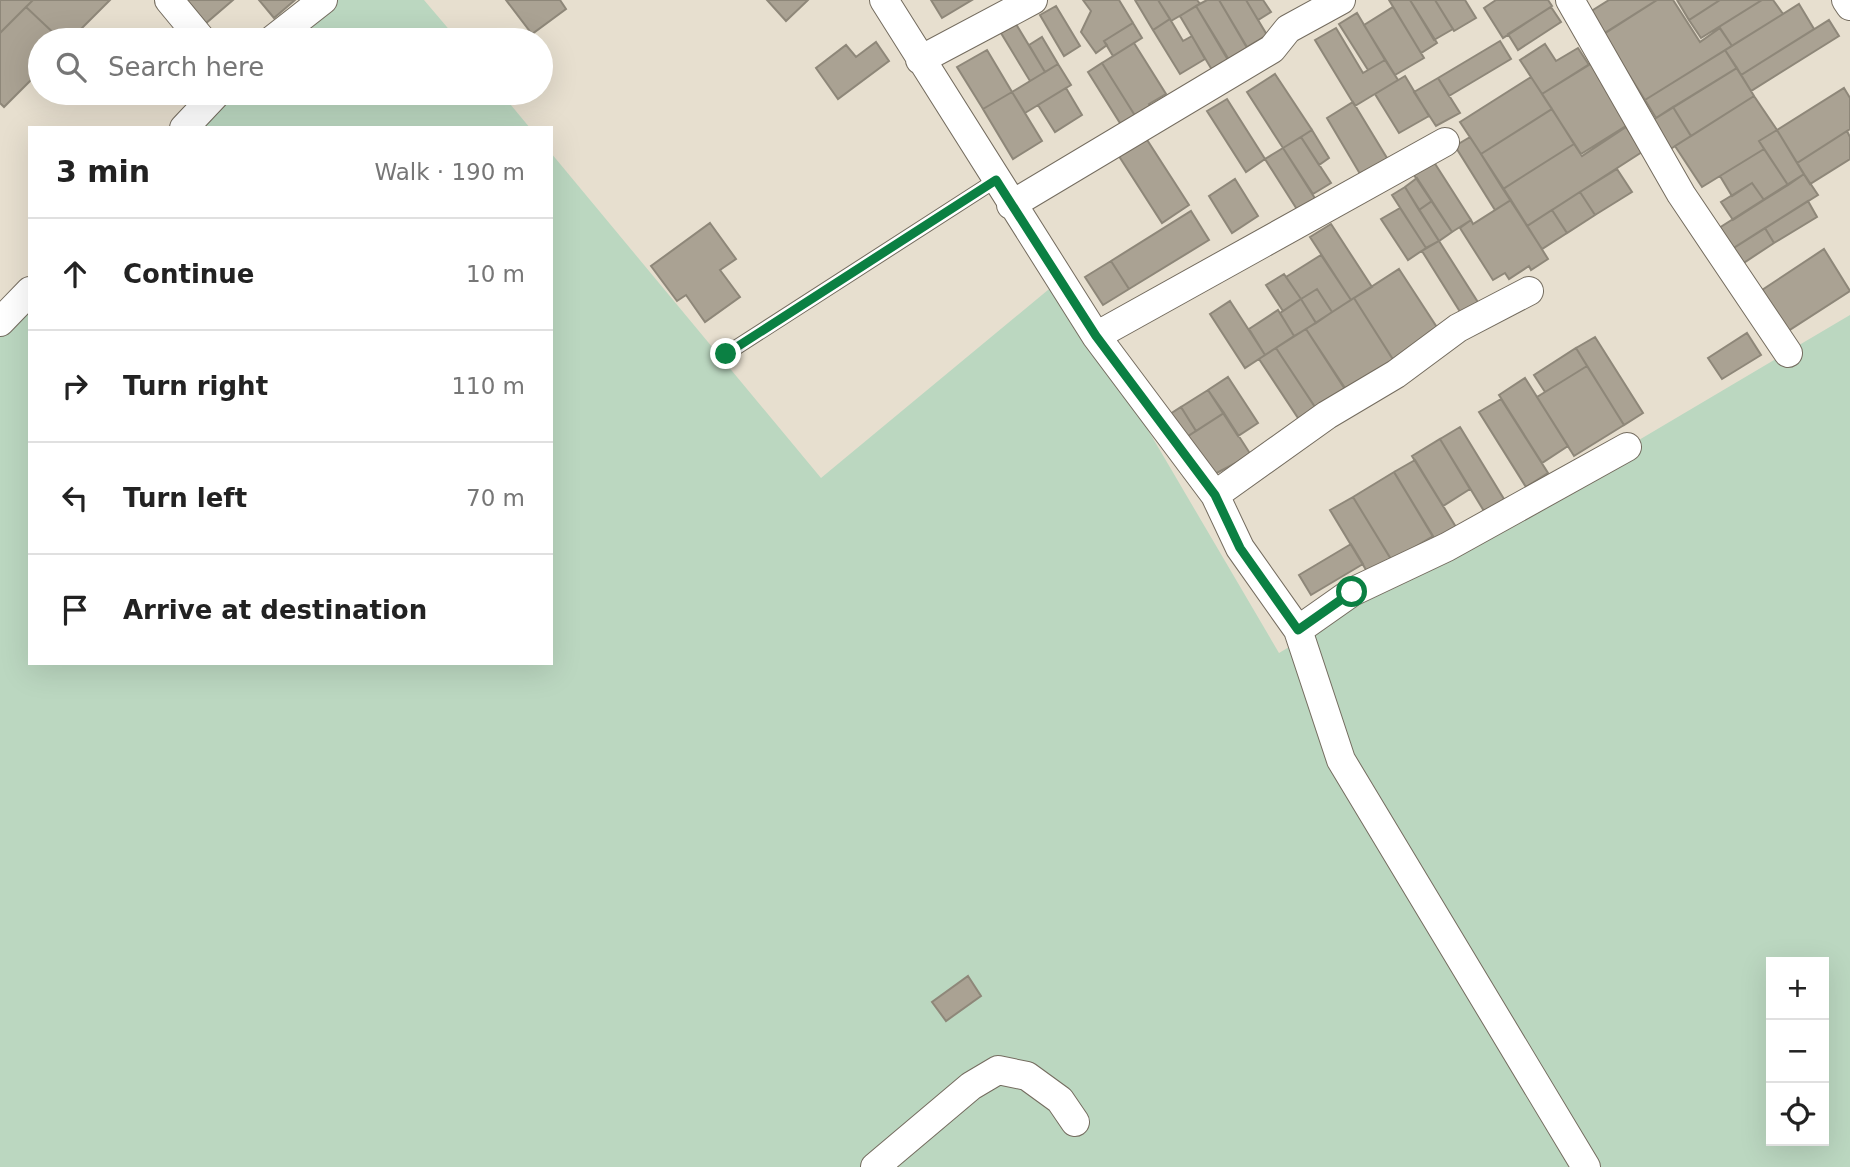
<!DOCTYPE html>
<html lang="en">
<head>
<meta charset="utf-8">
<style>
	:root { --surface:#fff; --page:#f6f6f6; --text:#222; --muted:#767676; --line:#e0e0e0 }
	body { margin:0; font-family:"DejaVu Sans",sans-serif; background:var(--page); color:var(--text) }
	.controls { position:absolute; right:21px; bottom:21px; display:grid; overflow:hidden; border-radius:0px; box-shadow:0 7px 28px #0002 }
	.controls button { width:63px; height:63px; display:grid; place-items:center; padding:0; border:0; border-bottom:2px solid var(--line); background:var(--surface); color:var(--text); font:35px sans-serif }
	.stop { position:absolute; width:21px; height:21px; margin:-16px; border:5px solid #0b8043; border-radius:50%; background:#fff }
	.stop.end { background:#0b8043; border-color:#fff; box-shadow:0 2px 7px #0008 }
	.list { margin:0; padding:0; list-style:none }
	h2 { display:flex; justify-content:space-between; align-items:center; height:91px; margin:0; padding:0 28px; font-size:30px }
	h2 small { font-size:23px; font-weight:400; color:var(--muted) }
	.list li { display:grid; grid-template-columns:46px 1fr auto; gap:21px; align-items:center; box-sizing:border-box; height:112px; padding:0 28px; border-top:2px solid var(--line) }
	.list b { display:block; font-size:26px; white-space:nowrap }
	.list em { font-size:23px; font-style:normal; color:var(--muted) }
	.icon { flex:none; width:38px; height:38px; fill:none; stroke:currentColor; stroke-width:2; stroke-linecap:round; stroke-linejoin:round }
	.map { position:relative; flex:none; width:1850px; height:1167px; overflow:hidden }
	.search { position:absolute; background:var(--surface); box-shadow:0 7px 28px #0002; left:28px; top:28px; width:525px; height:77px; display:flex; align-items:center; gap:18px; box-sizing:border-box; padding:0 24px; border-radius:38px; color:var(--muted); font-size:26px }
	.panel { position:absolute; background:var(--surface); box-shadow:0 7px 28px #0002; left:28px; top:126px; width:525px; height:539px; border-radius:0px }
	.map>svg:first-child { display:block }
	.green { fill:#bbd7c0; fill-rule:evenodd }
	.building { fill:#aaa293; stroke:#8e8779; stroke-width:2 }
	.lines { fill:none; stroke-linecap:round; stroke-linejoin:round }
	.service-casing { stroke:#746c5f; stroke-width:16 }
	.minor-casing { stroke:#746c5f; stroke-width:30 }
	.service { stroke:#fff; stroke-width:14 }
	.minor { stroke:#fff; stroke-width:28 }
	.route { stroke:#0b8043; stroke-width:9 }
</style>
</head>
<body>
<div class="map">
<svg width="1850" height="1167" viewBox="0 0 1850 1167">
	<rect width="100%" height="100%" fill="#e7dfcf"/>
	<path class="green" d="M334,0H424L458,40H292Z
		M238,93H501L530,128H202Z
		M551,153L821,478L1060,280L1279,653L1850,315V1167H0V324L30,295V663H551ZM1771,962H1824V1141H1771Z"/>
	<path class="building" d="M0,0H33L0,33Z
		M33,0H110L70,40H61L26,7Z
		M185,0H233L205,24Z
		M259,0H295L274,18Z
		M506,0H560L566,9L532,34Z
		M767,0H808L786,21Z
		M931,0H972L942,18Z
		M1083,0H1119L1133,23L1104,41L1107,45L1096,53L1081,32L1091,11Z
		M1135,0H1158L1170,19L1153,30Z
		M1158,0H1197L1200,4L1171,21Z
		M1207,0H1219L1250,53L1231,65L1196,6Z
		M1219,0H1246L1267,35L1247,47Z
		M1246,0H1263L1271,12L1258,20Z
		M1389,0H1410L1437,43L1421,53Z
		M1410,0H1435L1453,29L1434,40Z
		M1435,0H1465L1476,18L1454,31Z
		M1496,0H1548L1552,6L1503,38L1484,8Z
		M1609,0H1657L1599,37L1585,15Z
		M1657,0H1673L1700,42L1720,28L1732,46L1645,100L1603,34Z
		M1677,0H1720L1689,20Z
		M1720,0H1762L1701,38L1689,20Z
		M1762,0H1773L1783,14L1732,46L1719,27Z
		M1799,4L1814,29L1741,75L1725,50Z
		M1056,6L1080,46L1064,56L1040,15Z
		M1196,6L1229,60L1212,70L1180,16Z
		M26,7L61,40H40V71L4,107L0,103V33Z
		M1393,7L1424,58L1395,75L1364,25Z
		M1551,7L1561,22L1518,50L1508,34Z
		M1357,13L1385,60L1368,70L1339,24Z
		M1170,19L1183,41L1192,36L1205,59L1180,74L1153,30Z
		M1829,20L1839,36L1751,91L1741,75Z
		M1133,23L1142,38L1113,56L1104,41Z
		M1016,24L1045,72L1030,81L1001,33Z
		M1336,28L1363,73L1385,60L1398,80L1355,106L1315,40Z
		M1042,37L1058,64L1045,72L1029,45Z
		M1500,41L1511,59L1449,96L1438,78Z
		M876,42L889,61L838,99L816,68L846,45L856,57Z
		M1134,43L1166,94L1149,104L1154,113L1139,122L1102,63Z
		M1545,44L1556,61L1578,48L1589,65L1542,94L1520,60Z
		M987,50L1012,92L983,109L957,67Z
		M1725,50L1737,68L1656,118L1645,100Z
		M1596,60L1629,124L1581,154L1542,94Z
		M1102,63L1139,122L1125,131L1088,72Z
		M1058,64L1071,85L1025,113L1012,92Z
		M1737,68L1754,96L1691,136L1673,107Z
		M1275,74L1312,130L1283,148L1247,92Z
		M1405,76L1429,116L1399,133L1375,94Z
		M1531,77L1552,109L1481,154L1460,122Z
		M1438,78L1460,113L1436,126L1414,92Z
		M1066,88L1082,115L1055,132L1038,105Z
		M1844,88L1850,98V129L1797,163L1777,130Z
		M1012,92L1042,141L1013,159L983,109Z
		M1754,96L1777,130L1759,141L1764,149L1702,187L1675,146Z
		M1227,99L1265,159L1246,172L1207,111Z
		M1353,102L1390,163L1363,179L1327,118Z
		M1673,107L1691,136L1669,150L1650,122Z
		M1552,109L1574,144L1503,189L1481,154Z
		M1626,127L1642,152L1527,226L1503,189L1574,144L1582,156Z
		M1312,130L1329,158L1319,165L1301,137Z
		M1777,130L1804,174L1788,185L1759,141Z
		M1847,131L1850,137V159L1810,184L1797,163Z
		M1142,132L1189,205L1162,223L1115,150Z
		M1301,137L1331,183L1313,194L1283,148Z
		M1470,137L1511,200L1495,210L1455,146Z
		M1283,148L1316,200L1298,211L1265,159Z
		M1764,149L1788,185L1764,200L1752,183L1732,196L1720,176Z
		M1432,159L1471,220L1452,232L1412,172Z
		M1617,169L1632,192L1595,215L1580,192Z
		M1804,174L1818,195L1732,249L1719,228Z
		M1417,178L1432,201L1419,210L1405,187Z
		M1235,179L1258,216L1232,233L1209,196Z
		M1752,183L1764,200L1733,220L1721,202Z
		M1405,187L1439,241L1426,248L1392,195Z
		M1580,192L1595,215L1567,233L1552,210Z
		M1511,200L1548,259L1531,270L1529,266L1509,279L1505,273L1493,280L1460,228L1471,220L1473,224Z
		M1432,201L1452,232L1439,241L1419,210Z
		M1808,201L1817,217L1774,243L1765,228Z
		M1400,208L1426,248L1408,260L1381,219Z
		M1552,210L1567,233L1542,249L1527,226Z
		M1191,211L1209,240L1129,289L1111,261Z
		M710,223L736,259L720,270L740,297L705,322L686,295L677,301L651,266Z
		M1331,224L1372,287L1351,300L1310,237Z
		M1765,228L1774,243L1742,264L1732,249Z
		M1439,241L1481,307L1464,318L1422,251Z
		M1824,249L1850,291L1788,331L1762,290Z
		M1321,255L1351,300L1332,312L1317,289L1301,299L1286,277Z
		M1111,261L1129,289L1103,305L1085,277Z
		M1399,269L1440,332L1394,361L1354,298Z
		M1284,274L1301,299L1283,311L1266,285Z
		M1317,289L1332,312L1316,323L1301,299Z
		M1354,298L1394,361L1347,391L1306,329Z
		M1301,299L1316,323L1294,336L1280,313Z
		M1230,301L1265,355L1245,368L1210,314Z
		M1278,310L1294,336L1265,355L1249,329Z
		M1306,329L1348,394L1319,413L1276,348Z
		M1747,333L1761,355L1722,379L1708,358Z
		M1595,337L1643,413L1624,425L1576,348Z
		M1276,348L1319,413L1302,424L1259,359Z
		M1576,348L1587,366L1545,392L1534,375Z
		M1587,366L1624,425L1574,456L1537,397Z
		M1228,377L1258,423L1238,436L1208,390Z
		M1525,378L1568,446L1542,463L1499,395Z
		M1208,390L1224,413L1196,431L1181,407Z
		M1501,399L1548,473L1526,487L1479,412Z
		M1181,407L1196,431L1183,439L1167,416Z
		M1224,413L1251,455L1211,476L1179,442Z
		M1460,427L1507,504L1487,516L1440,439Z
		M1440,439L1470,489L1443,506L1412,456Z
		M1415,460L1459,532L1438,545L1394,472Z
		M1394,472L1433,536L1392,561L1353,497Z
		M1353,497L1394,564L1371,578L1330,510Z
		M1351,544L1363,564L1311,595L1299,575Z
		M968,976L981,996L946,1021L932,1002Z"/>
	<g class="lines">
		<g class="service-casing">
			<path id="service" d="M726,354L996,180"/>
		</g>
		<g class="minor-casing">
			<path id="minor" d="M169,0L202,40
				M884,0L1096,336L1215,495L1240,548L1298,630L1341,760L1586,1167
				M1570,0L1681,194L1788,353
				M1846,0L1850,6
				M272,40L323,0
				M920,60L1033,0
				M184,128L217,93
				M1011,205L1272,49L1288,29L1341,0
				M0,322L30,291
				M1096,336L1445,142
				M1215,495L1327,415L1396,374L1458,328L1529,291
				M1298,630L1352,592L1447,547L1627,447
				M875,1167L971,1086L998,1070L1027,1076L1060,1100L1075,1122"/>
		</g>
		<use href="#service" class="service"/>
		<use href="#minor" class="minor"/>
	</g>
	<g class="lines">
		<path class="route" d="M726,354L996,180L1096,336L1215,495L1240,548L1298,630L1352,592"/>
	</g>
</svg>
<div class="controls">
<button>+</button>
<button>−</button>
<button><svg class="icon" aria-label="locate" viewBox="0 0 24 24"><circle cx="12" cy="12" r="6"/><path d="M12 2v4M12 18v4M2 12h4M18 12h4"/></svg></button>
</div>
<div class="stop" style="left:1352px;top:592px"></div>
<div class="stop end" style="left:726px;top:354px"></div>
<div class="search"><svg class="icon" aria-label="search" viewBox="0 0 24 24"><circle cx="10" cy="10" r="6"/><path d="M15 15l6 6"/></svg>Search here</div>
<section class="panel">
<h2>3 min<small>Walk · 190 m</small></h2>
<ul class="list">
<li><svg class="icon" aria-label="ahead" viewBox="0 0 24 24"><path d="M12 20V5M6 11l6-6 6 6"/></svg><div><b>Continue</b></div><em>10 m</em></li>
<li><svg class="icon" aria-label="right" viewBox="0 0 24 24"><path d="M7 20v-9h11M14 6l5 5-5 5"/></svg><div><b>Turn right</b></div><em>110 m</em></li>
<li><svg class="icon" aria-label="left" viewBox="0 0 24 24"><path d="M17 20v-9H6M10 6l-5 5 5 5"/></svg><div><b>Turn left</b></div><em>70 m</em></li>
<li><svg class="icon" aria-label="arrive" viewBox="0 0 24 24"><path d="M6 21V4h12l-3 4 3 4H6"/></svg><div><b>Arrive at destination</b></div></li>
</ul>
</section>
</div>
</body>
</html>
